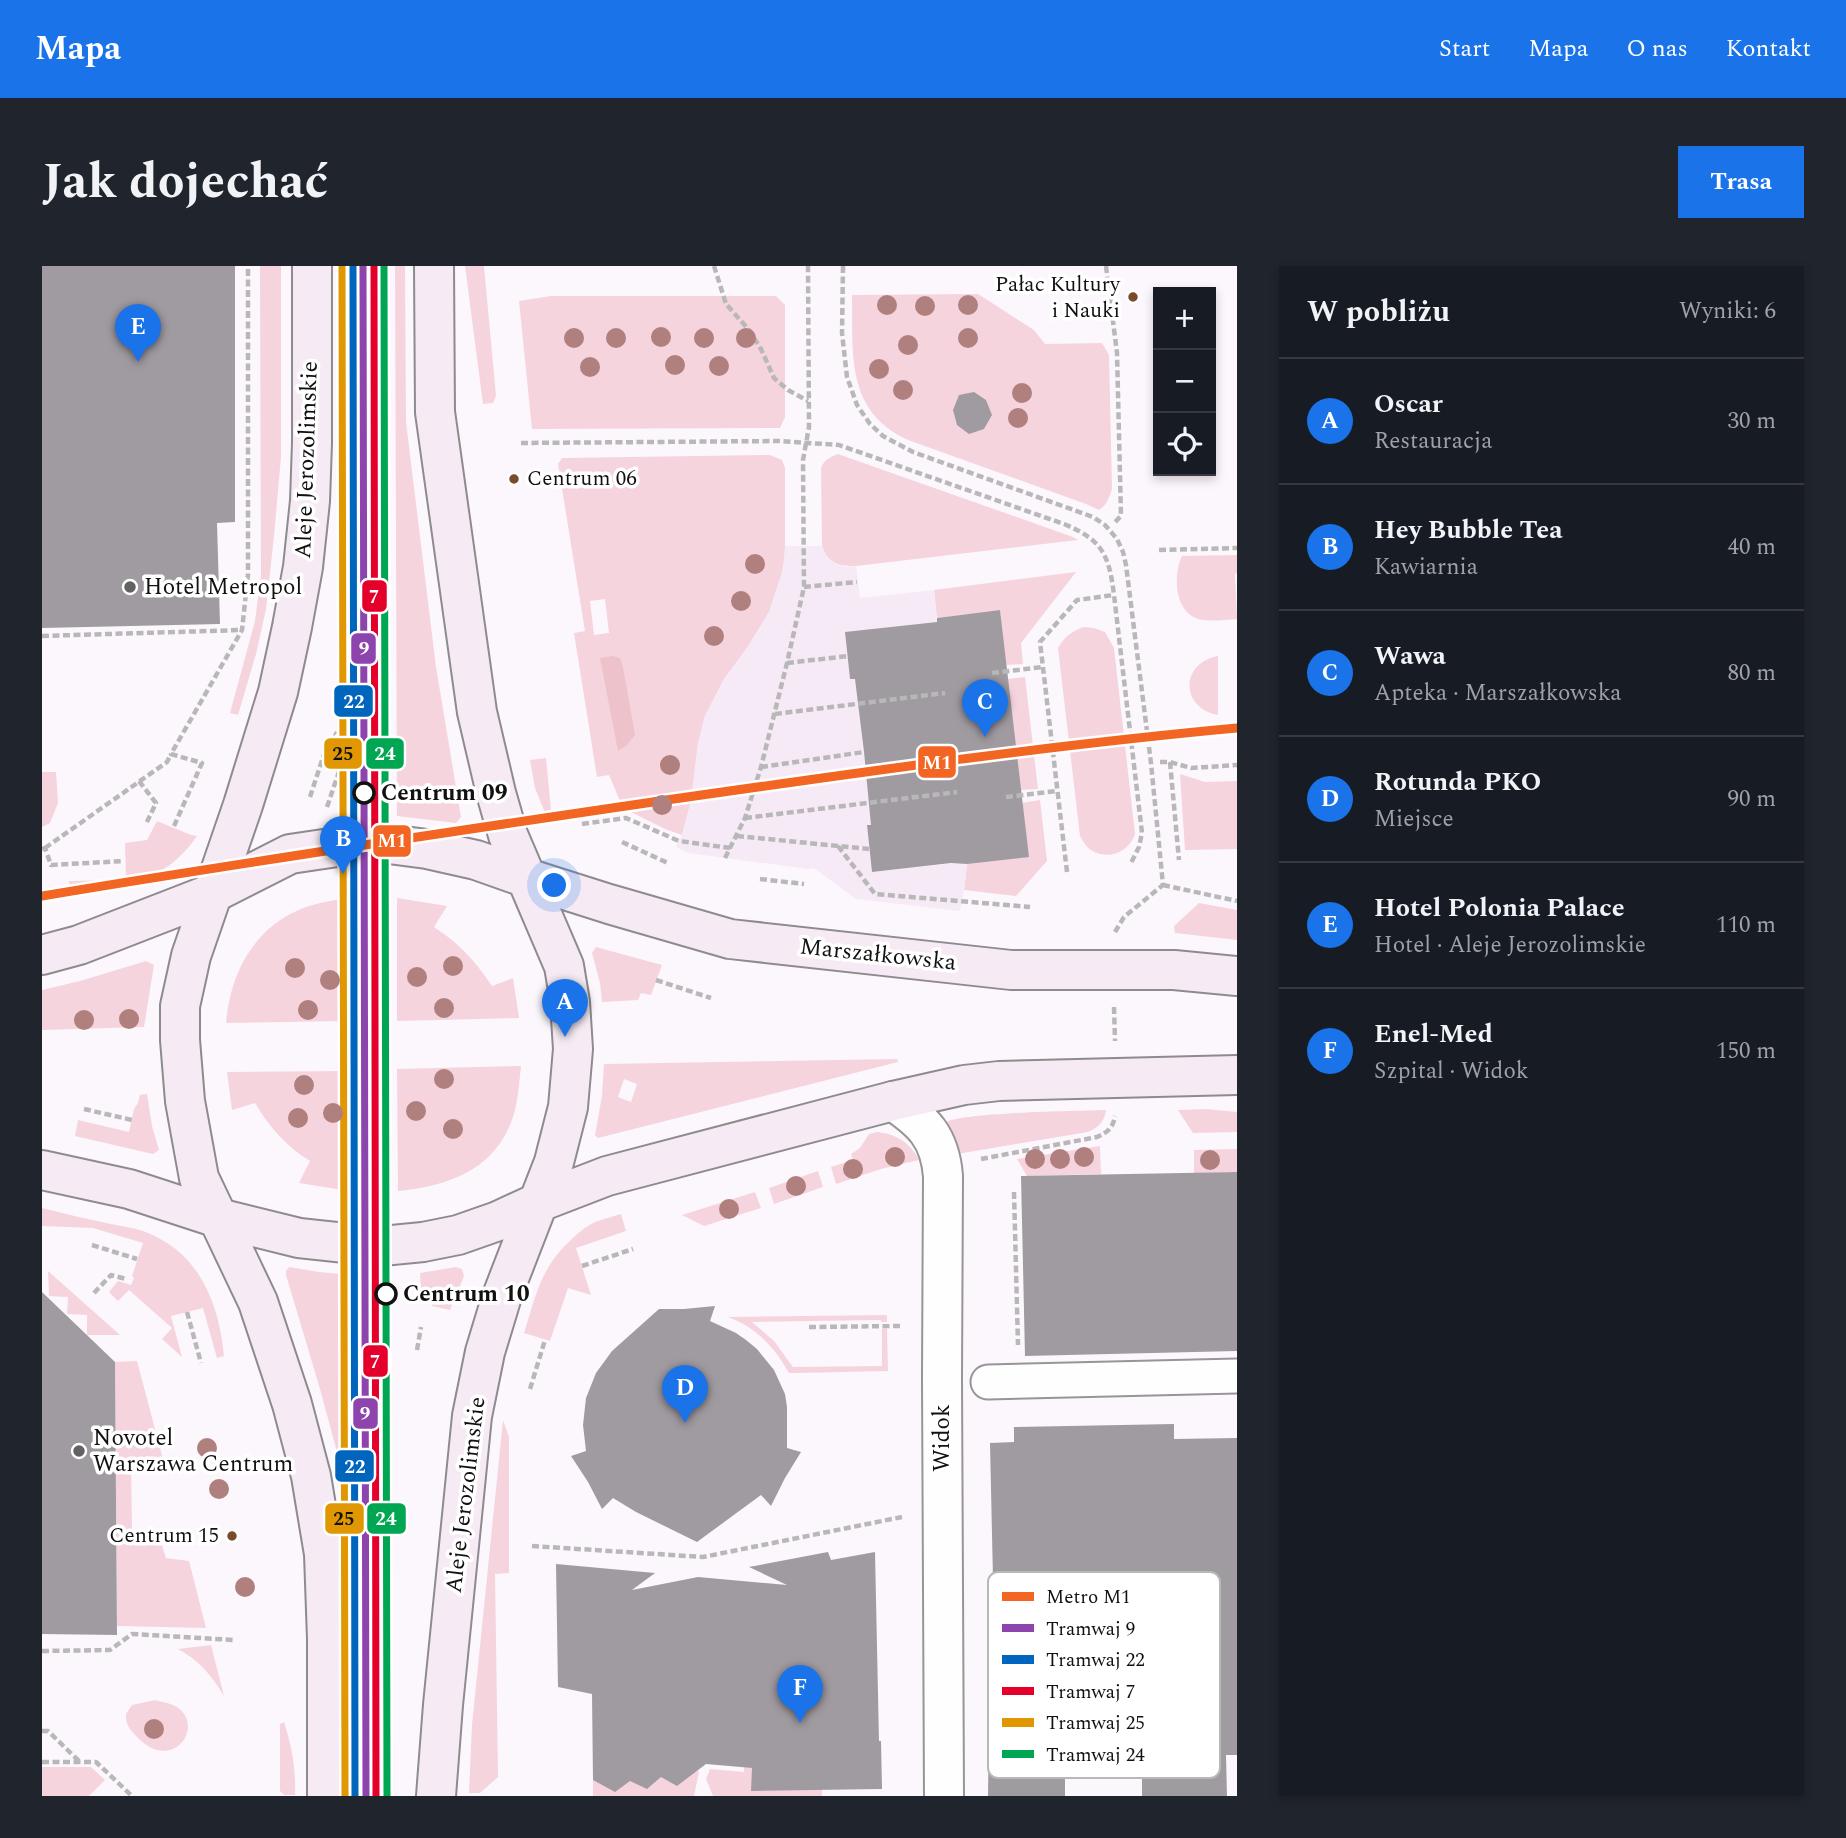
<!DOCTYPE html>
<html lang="pl">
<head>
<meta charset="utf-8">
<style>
	:root { --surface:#171b24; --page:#20242c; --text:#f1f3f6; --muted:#9ea1a6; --line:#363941; --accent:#1a73e8 }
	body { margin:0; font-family:Spectral,serif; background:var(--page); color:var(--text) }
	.controls { position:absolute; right:21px; top:21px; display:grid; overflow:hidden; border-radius:0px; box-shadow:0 4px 10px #0003 }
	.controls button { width:63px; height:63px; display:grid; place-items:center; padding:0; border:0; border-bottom:2px solid var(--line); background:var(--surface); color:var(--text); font:35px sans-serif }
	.you { position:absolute; left:513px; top:620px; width:24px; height:24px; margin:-18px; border:5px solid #fff; border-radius:50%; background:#1a73e8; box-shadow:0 0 0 10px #1a73e833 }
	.badge { display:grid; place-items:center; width:46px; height:46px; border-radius:50%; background:var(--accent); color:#fff; font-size:23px; font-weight:700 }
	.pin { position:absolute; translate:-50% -58px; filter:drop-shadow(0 2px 4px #0008) }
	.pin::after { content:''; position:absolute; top:37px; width:24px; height:21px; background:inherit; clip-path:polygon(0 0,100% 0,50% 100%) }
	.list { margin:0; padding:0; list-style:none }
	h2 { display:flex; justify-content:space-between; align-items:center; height:91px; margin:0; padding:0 28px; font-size:30px }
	h2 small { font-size:23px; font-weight:400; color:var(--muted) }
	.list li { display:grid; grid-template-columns:46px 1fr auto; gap:21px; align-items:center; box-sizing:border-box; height:126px; padding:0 28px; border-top:2px solid var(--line) }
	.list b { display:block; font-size:26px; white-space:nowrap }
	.list p { margin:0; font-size:23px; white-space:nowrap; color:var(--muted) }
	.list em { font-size:23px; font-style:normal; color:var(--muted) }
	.icon { flex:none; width:38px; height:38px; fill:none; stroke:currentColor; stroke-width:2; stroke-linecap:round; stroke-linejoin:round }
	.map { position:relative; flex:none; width:1195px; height:1530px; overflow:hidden; border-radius:0px }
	header { display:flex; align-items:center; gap:42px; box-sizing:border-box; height:98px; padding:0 35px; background:var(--accent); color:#fff }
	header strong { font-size:33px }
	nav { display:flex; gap:38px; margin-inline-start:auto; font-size:24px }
	.intro { display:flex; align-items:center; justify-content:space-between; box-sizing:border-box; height:168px; padding:0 42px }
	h1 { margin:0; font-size:49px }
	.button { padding:18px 32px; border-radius:0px; background:var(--accent); color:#fff; font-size:24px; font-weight:700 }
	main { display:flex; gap:42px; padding:0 42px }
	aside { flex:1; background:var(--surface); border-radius:0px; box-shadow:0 4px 10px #0003 }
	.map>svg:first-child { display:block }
	.green { fill:#f5d4de; fill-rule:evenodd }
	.forest { fill:#edc2cb }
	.plaza { fill:#f6eaf6 }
	.building { fill:#a09ba1 }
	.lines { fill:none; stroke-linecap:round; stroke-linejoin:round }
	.pedestrian-casing { stroke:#979597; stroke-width:37 }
	.minor-casing { stroke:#979597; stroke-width:42 }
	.secondary-casing { stroke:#8d8b8d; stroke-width:42 }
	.path { stroke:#b9b8b9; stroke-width:4.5; stroke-dasharray:7 3.5; stroke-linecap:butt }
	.pedestrian { stroke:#fffeff; stroke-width:33 }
	.minor { stroke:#fffeff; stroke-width:38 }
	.secondary { stroke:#f6ebf4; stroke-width:38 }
	.tram-1-casing { stroke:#fff; stroke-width:12 }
	.tram-2-casing { stroke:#fff; stroke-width:12 }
	.tram-3-casing { stroke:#fff; stroke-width:12 }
	.tram-4-casing { stroke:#fff; stroke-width:12 }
	.tram-5-casing { stroke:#fff; stroke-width:12 }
	.tram-1 { stroke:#8e44ad; stroke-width:7 }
	.tram-2 { stroke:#0065bd; stroke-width:7 }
	.tram-3 { stroke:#e4002b; stroke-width:7 }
	.tram-4 { stroke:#e09702; stroke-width:7 }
	.tram-5 { stroke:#00a651; stroke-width:7 }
	.metro-1-casing { stroke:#fff; stroke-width:14 }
	.metro-1 { stroke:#f26522; stroke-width:9 }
	.tree { fill:#b0807f }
	.bus-dot { fill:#7a4b2a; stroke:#fff; stroke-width:2.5 }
	.poi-dot { fill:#636263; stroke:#fff; stroke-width:2.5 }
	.stop-dot { fill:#fff; stroke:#111; stroke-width:3.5 }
	.labels { text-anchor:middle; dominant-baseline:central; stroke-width:7; stroke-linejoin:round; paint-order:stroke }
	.bus-label { font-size:21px; fill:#111; stroke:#fff; text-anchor:end }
	.street-label { font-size:23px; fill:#111; stroke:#fff }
	.poi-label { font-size:23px; fill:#111; stroke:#fff; text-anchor:start }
	.stop-label { font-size:23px; font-weight:bold; fill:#111; stroke:#fff; text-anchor:start }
	.key { fill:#fff; stroke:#b8b8b8; stroke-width:2 }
	.key-label { font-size:19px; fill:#111 }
	.line-badge { stroke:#fff; stroke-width:2.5 }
	.badge-label { font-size:19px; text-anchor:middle; font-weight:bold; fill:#fff }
	.pale-badge-label { font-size:19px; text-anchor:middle; font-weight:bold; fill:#111 }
</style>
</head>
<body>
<header>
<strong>Mapa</strong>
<nav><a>Start</a><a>Mapa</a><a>O nas</a><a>Kontakt</a></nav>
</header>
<div class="intro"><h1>Jak dojechać</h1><a class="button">Trasa</a></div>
<main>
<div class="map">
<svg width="1195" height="1530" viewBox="0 0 1195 1530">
	<rect width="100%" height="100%" fill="#fcf7fc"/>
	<path class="green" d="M218,0H239V191L232,270L224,343L214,388L196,449L188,447L213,355L219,309Z
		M353,0H363L364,156L394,401L419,551L414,557L355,550Z
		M423,0H442L454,130L451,137L441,138Z
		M936,28L992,64L1003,78L1060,77L1067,89L1070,223C1067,232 1065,239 1057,244L1044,238L866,174C803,145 811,88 810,29Z
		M509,30H734L743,39V151L738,162L490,163L477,35Z
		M796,188L1031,271L1036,274L814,300C798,301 785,297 780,280L779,202C782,194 788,191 796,188Z
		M728,189L740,194L743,202V291L738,316L727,346L704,384L682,413L663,450L656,478L649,535L640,569L623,563L581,542L567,509L555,511L532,367L543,365L516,198L520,192ZM563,333L567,367L552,369L548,335Z
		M1195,289V307L1193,308L1195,353C1183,354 1168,356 1156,353C1132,345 1131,309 1140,290Z
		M1034,306L979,377L981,398L963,399L958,344L895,352L892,324Z
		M1042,361L1052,362L1063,366L1072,382L1093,568C1087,586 1067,595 1049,584C1044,581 1041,575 1038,570L1016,382C1022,371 1030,365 1042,361Z
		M1176,390V449C1138,442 1138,397 1176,390Z
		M983,411L996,523L978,524L965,413Z
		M504,492L509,544L503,547L493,522L488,494Z
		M0,506H14L16,537L8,557L0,561Z
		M1138,508L1163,516L1195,515V583L1143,584Z
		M998,534L1005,595L974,630L922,624L925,598L979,537Z
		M115,555L149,569L155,570C122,618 81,621 28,626L27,615L84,614L83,577L105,574Z
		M305,632V755L184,757C188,709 211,663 257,644C272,637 289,635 305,632Z
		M355,632L405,640L392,661C417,677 434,696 450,720L471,712L477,752L355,755Z
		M1157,637L1195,644V674L1133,667L1132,660Z
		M554,681L620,699L609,729L599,727L596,734L560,736L558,717L550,687Z
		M104,695L112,699L102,761L0,764V724L38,715Z
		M855,793L856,796L556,872L553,869L560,830L562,798ZM582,813L595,818L589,836L576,831Z
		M479,800C477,818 476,837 470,854C451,905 406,920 356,925L355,803Z
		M306,805L307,925L257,917L268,895C245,881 227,861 213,837L190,844L185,806Z
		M105,828L110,860L117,884L111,888L33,870L36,854L87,866L92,843L96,837L98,829Z
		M1164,843L1195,846V866L1151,867L1136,844Z
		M1064,844C1063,855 1056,862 1046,866L915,888L902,857C916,846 1038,845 1064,844Z
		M835,866C854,868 868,876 877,894L839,903L794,918L789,901L811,894L809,888L818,882L827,868Z
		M1058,880L1059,908L985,910L975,893Z
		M1195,883V906L1152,907V884Z
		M776,905L781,921L732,938L727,922Z
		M713,926L719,942L662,960L640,949Z
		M0,942C23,948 46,953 69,958C82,961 95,962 106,967C158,988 177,1038 182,1090L175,1092L161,1042L129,1050L140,1091L120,1073L130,1062L87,1024L76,1035L67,1026L76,1015L89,1019L92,1012L90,1010L101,977L51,962L0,960Z
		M579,948L584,965L534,982L549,1029L526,1022L508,1075L482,1067C494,1029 499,1000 531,972C537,966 545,960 553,956C561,953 570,951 579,948Z
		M247,1001L277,1006L308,1009L309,1212H302L278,1123L244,1009V1005Z
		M414,1001L420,1003L422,1010L408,1044L390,1040L392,1029L379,1026L378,1007Z
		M6,1005L78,1069H45V1049L25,1048L26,1031L7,1030Z
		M845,1049V1056H839V1054L710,1056L732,1075L751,1101L840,1100V1063H845L846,1105L756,1107H747C732,1081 715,1062 686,1051Z
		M95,1095L122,1197H89L90,1264H115L124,1292L147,1295L164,1362L75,1360L73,1096Z
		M461,1154L467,1171V1307L453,1308L456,1511L438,1527H427L430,1459Z
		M169,1379L182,1430C171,1411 157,1394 136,1383Z
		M113,1434C120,1436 128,1437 135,1441C164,1461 130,1507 96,1472C89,1465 83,1459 84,1448L90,1439Z
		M242,1456C250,1481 254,1503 253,1529H242L238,1525V1458Z
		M648,1496L657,1506L652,1530H551V1504Z
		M0,1501H49L63,1514L47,1530H0Z
		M702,1501L711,1502L780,1523V1530H671L664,1513L668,1503L702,1506Z"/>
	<path class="forest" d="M570,390L578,392L581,401L593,469L585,479L576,485L558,392Z"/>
	<path class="plaza" d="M743,280H780L785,291L794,298L804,301L814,300L818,332L892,324L895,356L803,367L808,413L901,403L819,461L824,509L918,548L825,560L830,606L923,596L925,598L922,624L918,645L814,633L772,602L766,603L646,587L634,581L640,569L649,535L656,478L663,450L682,413L712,372L727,346L741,303Z"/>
	<path class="building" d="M0,0H193V256L175,257L178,358L0,362Z
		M932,126L944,134L950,149L942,163L927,168L915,159L911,144L917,129Z
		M958,344L987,591L925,598L909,597L830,606L825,559H829L822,486L813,413H808L803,366L895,356V352Z
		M1195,906V1085L983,1090L979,910Z
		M0,1026L73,1096L75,1369L0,1368Z
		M673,1040L668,1055L694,1067L704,1074L715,1083L732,1104L743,1128L745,1141V1182L759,1186L743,1212L729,1240L719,1229L655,1276L594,1246L571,1232L560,1243L546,1216L529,1190L544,1185L541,1159L544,1132L554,1107L570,1085L617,1043H642Z
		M1132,1158V1173L1195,1172V1489H1184L1185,1530H1100V1488L1023,1486V1530H946L947,1450H954L948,1177L972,1176V1161Z
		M786,1286L789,1294L833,1286L837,1475H839L840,1523L709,1525L710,1502L664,1498L635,1520L619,1511L605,1523L588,1515L573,1526L551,1514L550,1428L516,1421L514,1298L613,1307L590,1324L656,1311L745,1319L707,1301Z"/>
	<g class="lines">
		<g class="pedestrian-casing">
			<path id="pedestrian" d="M946,1116L1195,1110"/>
		</g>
		<g class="minor-casing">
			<path id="minor" d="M851,835C881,855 898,871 901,910L900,1113L902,1530"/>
		</g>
		<g class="secondary-casing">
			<path id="secondary" d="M270,0V177L268,235L261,301L250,361L236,426L201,539L149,690L138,740V774L143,835L157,912L216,1036L250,1138L269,1210L282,1288L285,1373V1530
				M392,0L393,146L435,446L454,527L466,569L522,700L528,736L531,783L526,841L512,896L460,1030L443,1086L430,1150L401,1439L394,1530
				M0,689L37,679L171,627L248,588L322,577H339L385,583L434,594L485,612L567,638L688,673L969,704H1132L1195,710
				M0,904L87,923L176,952L257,972L322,979L340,980L381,976L416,969L456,955L495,937L565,910L851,835L922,819L957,815L1195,809"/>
		</g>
		<path class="path" d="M672,0L684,38L707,64L719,83L732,112L746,124L766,135
			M801,0L800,67L805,111L815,139L828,158L841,170L871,186L1051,251L1063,259L1075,273L1081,286L1084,299L1109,497L1121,619
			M1064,0L1075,87L1079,250L1073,256
			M479,177L737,175L797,179L1022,258C1060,274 1067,288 1072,329L1100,567L1097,581L1088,599
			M1117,284L1195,282
			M762,321L815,316
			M0,370L200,364
			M745,397L806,390
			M950,407L1001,401
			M733,448L903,427
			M1118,496H1128L1149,502L1195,499
			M1128,496L1137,594
			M719,501L822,486
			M97,515L114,537L104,558
			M268,531L284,482
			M964,531L1015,525
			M285,541L307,476L292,467
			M703,552L915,526
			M540,558L584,552L637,575L688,582
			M132,560L160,497L129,488L200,364L206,308V0
			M695,570L827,583
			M580,576L626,597
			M796,580L833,628L988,641
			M3,582L125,496L129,488
			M0,583L3,582L9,599L82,595
			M683,592L703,552L719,501L745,397L762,321L761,194L767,161L766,0
			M1025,606L998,376L1035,334L1072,329
			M718,613L762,618
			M1121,619L1195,635
			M1073,666L1082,651L1121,619
			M614,714L669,732
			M1072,741L1073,775
			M42,843L90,854
			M939,893L1055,871C1066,866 1071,862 1073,850
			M972,926L976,1079
			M50,979L95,993
			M540,1000L591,983
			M52,1027L69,1009L84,1013
			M145,1046L159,1097
			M767,1061L859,1060
			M375,1084L379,1061
			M488,1123L503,1074
			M490,1280L661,1291L860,1251
			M0,1385L68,1384L90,1368L192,1374
			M0,1465H6L38,1496
			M0,1496H54L90,1530"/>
		<use href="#pedestrian" class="pedestrian"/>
		<use href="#minor" class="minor"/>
		<use href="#secondary" class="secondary"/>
		<g class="tram-1-casing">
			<path id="tram-1" d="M321,0L324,1530"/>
		</g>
		<g class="tram-2-casing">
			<path id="tram-2" d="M311,0L313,1530"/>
		</g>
		<g class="tram-3-casing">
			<path id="tram-3" d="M332,0L334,1530"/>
		</g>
		<g class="tram-4-casing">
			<path id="tram-4" d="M300,0L303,1530"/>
		</g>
		<g class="tram-5-casing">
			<path id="tram-5" d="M342,0L345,1530"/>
		</g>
		<use href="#tram-1" class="tram-1"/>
		<use href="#tram-2" class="tram-2"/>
		<use href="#tram-3" class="tram-3"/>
		<use href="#tram-4" class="tram-4"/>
		<use href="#tram-5" class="tram-5"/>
		<g class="metro-1-casing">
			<path id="metro-1" d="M0,630C203,596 407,566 611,536C806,508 1000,480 1195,462"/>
		</g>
		<use href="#metro-1" class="metro-1"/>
	</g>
	<g class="tree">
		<circle cx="845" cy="39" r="10"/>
		<circle cx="926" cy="39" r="10"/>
		<circle cx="883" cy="40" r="10"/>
		<circle cx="619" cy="71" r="10"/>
		<circle cx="532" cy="72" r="10"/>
		<circle cx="574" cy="72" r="10"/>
		<circle cx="662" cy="72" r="10"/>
		<circle cx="704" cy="72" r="10"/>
		<circle cx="926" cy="72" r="10"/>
		<circle cx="866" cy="79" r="10"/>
		<circle cx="633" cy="99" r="10"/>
		<circle cx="677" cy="100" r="10"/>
		<circle cx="548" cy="101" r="10"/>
		<circle cx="837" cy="103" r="10"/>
		<circle cx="861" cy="124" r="10"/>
		<circle cx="980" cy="127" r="10"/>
		<circle cx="976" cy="152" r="10"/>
		<circle cx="713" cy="298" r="10"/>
		<circle cx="699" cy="335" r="10"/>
		<circle cx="672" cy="370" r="10"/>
		<circle cx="628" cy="499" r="10"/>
		<circle cx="620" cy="539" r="10"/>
		<circle cx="411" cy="700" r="10"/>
		<circle cx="253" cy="702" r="10"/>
		<circle cx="375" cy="711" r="10"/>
		<circle cx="288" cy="714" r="10"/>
		<circle cx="402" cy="742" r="10"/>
		<circle cx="266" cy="744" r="10"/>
		<circle cx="87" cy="753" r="10"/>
		<circle cx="42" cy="754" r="10"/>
		<circle cx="402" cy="813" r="10"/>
		<circle cx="262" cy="819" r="10"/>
		<circle cx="374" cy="845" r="10"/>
		<circle cx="291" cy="847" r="10"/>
		<circle cx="256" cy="852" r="10"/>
		<circle cx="411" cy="863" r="10"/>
		<circle cx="853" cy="891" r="10"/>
		<circle cx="1042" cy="891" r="10"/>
		<circle cx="993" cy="893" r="10"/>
		<circle cx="1018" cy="893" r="10"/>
		<circle cx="1168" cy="894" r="10"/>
		<circle cx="811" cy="903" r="10"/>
		<circle cx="754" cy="920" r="10"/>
		<circle cx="687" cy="943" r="10"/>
		<circle cx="165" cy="1182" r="10"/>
		<circle cx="177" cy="1223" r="10"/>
		<circle cx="203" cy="1321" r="10"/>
		<circle cx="112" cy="1463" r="10"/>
	</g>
	<g class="bus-dot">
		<circle cx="1091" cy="31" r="6"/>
		<circle cx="472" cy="213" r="6"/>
		<circle cx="190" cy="1270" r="6"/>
	</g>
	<g class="poi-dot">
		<circle cx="88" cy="321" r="7"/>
		<circle cx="37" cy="1185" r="7"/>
	</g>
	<g class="stop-dot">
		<circle cx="322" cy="527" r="10"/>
		<circle cx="344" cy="1028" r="10"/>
	</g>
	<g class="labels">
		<g class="bus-label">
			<text x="1078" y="19">Pałac Kultury<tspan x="1078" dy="26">i Nauki</tspan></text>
			<text x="485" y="213" text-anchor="start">Centrum 06</text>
			<text x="177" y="1270">Centrum 15</text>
		</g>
		<g class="street-label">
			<text transform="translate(265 194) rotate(-88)">Aleje Jerozolimskie</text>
			<text transform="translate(836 689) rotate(6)">Marszałkowska</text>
			<text transform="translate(900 1172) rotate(-90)">Widok</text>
			<text transform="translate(424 1229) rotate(-83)">Aleje Jerozolimskie</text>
		</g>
		<g class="poi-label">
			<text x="102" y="321">Hotel Metropol</text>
			<text x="51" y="1172">Novotel<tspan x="51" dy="26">Warszawa Centrum</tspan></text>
		</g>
		<g class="stop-label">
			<text x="339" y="527">Centrum 09</text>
			<text x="361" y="1028">Centrum 10</text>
		</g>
	</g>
	<rect x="946" y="1306" width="232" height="206" rx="10" class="key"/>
	<rect x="960" y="1326" width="32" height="9" fill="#f26522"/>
	<rect x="960" y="1358" width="32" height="8" fill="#8e44ad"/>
	<rect x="960" y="1389" width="32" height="9" fill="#0065bd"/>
	<rect x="960" y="1421" width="32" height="8" fill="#e4002b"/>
	<rect x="960" y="1452" width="32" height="9" fill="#e09702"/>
	<rect x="960" y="1484" width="32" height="8" fill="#00a651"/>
	<g class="key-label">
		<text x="1004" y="1337">Metro M1</text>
		<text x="1004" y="1369">Tramwaj 9</text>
		<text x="1004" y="1400">Tramwaj 22</text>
		<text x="1004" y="1432">Tramwaj 7</text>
		<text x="1004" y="1463">Tramwaj 25</text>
		<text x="1004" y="1495">Tramwaj 24</text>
	</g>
	<g class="line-badge">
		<rect x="319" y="313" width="27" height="34" rx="7" fill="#e4002b"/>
		<rect x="308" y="366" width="27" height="33" rx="7" fill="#8e44ad"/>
		<rect x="291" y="418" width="41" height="34" rx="7" fill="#0065bd"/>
		<rect x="281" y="471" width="40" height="33" rx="7" fill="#e09702"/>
		<rect x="323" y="471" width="40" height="33" rx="7" fill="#00a651"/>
		<rect x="875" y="479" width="40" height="34" rx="7" fill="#f26522"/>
		<rect x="330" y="558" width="40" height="34" rx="7" fill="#f26522"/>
		<rect x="320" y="1078" width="27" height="34" rx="7" fill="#e4002b"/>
		<rect x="310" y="1131" width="27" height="33" rx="7" fill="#8e44ad"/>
		<rect x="292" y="1183" width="41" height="34" rx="7" fill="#0065bd"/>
		<rect x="282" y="1236" width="41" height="33" rx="7" fill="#e09702"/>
		<rect x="324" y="1236" width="41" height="33" rx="7" fill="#00a651"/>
	</g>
	<g class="badge-label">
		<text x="332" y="337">7</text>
		<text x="322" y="389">9</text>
		<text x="312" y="442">22</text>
		<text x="343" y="494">24</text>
		<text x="895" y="503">M1</text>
		<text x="350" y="581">M1</text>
		<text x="333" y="1102">7</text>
		<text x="323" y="1154">9</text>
		<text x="313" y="1207">22</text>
		<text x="344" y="1259">24</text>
	</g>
	<g class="pale-badge-label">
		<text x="301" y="494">25</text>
		<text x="302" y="1259">25</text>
	</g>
</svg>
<div class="controls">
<button>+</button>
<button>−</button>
<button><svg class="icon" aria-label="locate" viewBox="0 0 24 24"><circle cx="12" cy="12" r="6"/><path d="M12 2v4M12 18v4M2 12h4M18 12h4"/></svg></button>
</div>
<div class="you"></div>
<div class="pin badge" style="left:523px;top:771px">A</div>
<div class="pin badge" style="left:301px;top:608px">B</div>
<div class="pin badge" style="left:943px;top:471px">C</div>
<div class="pin badge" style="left:643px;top:1157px">D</div>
<div class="pin badge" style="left:96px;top:96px">E</div>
<div class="pin badge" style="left:758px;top:1457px">F</div>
</div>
<aside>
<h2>W pobliżu<small>Wyniki: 6</small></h2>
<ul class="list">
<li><span class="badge">A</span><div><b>Oscar</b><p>Restauracja</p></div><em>30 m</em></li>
<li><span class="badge">B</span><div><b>Hey Bubble Tea</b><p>Kawiarnia</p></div><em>40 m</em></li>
<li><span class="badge">C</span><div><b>Wawa</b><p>Apteka · Marszałkowska</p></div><em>80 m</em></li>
<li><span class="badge">D</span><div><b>Rotunda PKO</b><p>Miejsce</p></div><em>90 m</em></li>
<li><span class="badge">E</span><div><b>Hotel Polonia Palace</b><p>Hotel · Aleje Jerozolimskie</p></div><em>110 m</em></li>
<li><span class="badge">F</span><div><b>Enel-Med</b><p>Szpital · Widok</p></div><em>150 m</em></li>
</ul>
</aside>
</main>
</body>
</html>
